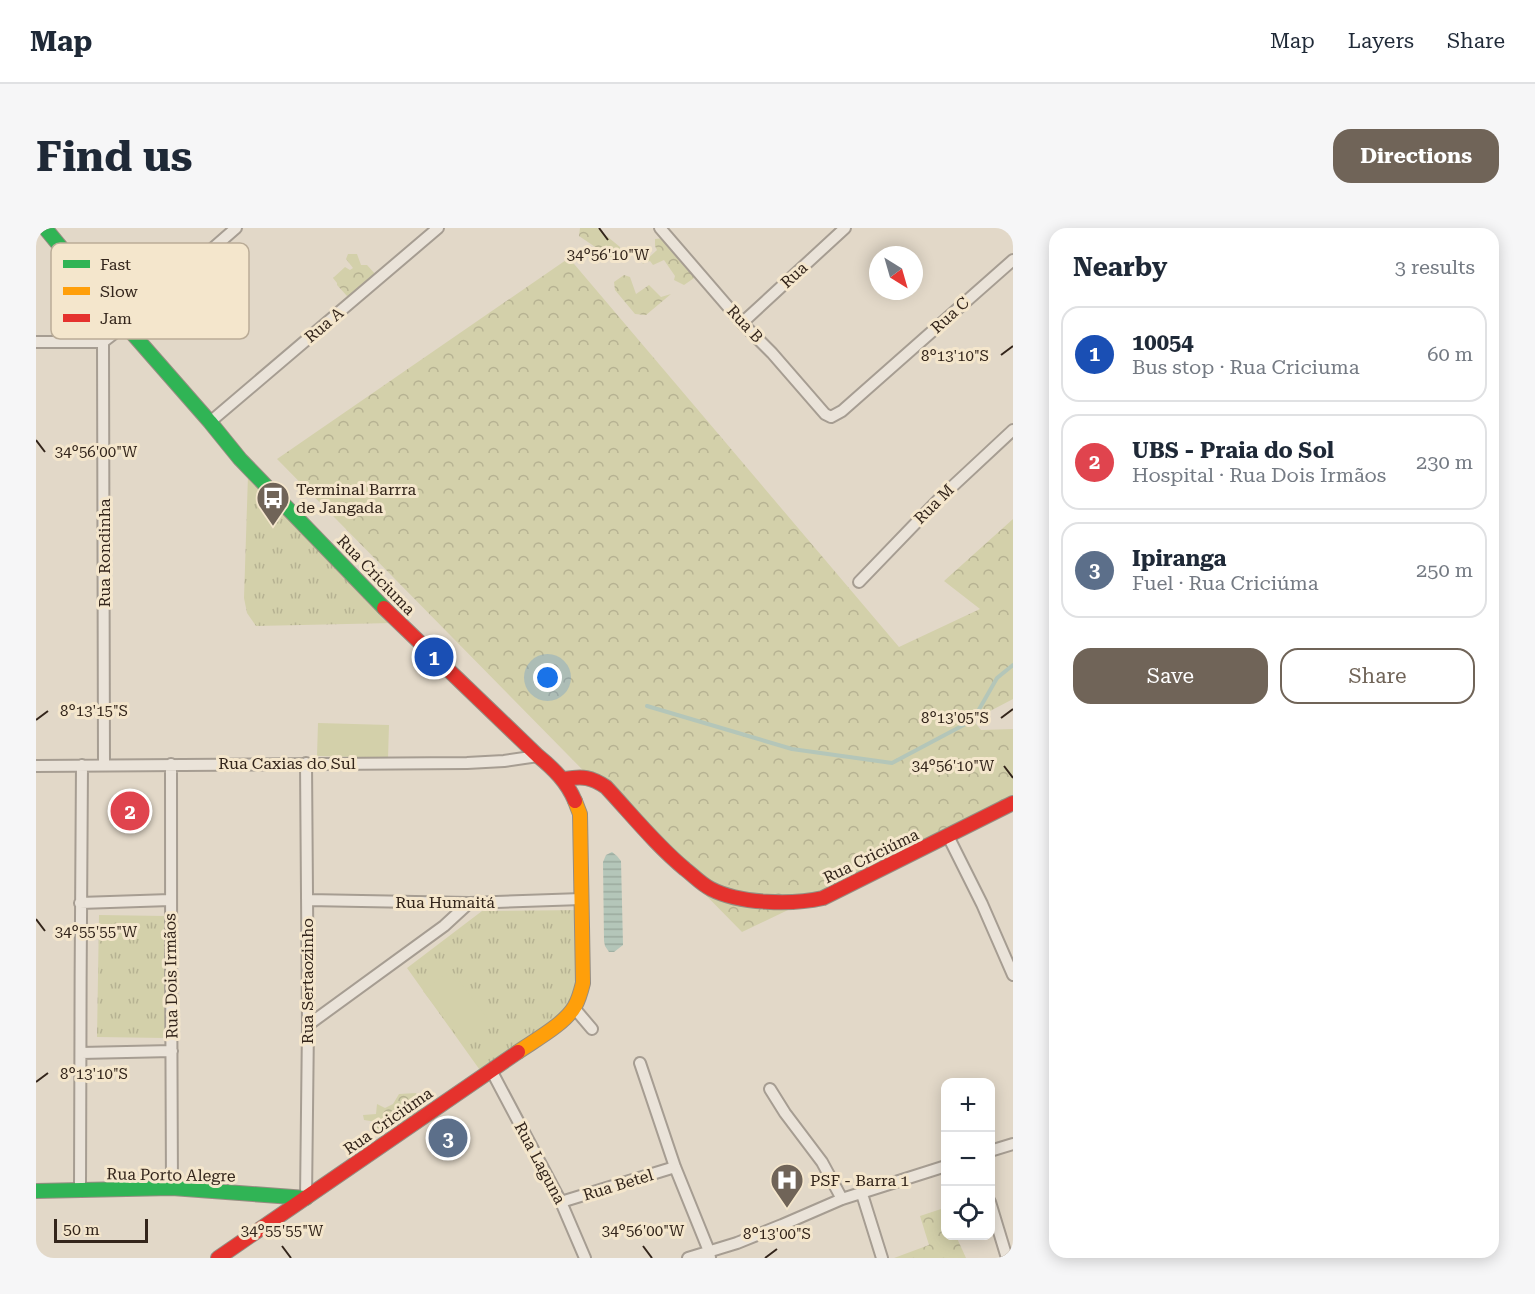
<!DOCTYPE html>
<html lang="en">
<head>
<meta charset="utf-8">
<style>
	:root { --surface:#fff; --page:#f6f6f7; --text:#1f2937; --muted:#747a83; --line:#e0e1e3; --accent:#706458 }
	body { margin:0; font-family:"Roboto Serif",serif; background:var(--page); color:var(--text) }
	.controls { position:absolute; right:18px; bottom:18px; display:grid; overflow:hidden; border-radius:12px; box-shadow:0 3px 15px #0003 }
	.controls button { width:54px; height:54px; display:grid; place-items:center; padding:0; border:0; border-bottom:2px solid var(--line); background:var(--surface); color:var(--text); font:30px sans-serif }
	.compass { position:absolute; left:833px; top:18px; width:54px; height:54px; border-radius:50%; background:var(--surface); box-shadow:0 3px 15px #0003; rotate:143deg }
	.scale { position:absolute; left:18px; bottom:15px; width:94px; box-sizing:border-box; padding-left:6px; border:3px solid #33251b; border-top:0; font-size:16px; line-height:21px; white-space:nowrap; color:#33251b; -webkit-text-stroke:4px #f4e6cc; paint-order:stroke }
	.you { position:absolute; left:512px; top:450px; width:21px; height:21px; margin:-15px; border:4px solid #fff; border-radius:50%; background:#1a73e8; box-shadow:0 0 0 9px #1a73e833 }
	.badge { display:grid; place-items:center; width:39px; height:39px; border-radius:50%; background:var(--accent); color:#fff; font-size:20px; font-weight:700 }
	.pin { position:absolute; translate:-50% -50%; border:3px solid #fff; box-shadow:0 2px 6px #0006 }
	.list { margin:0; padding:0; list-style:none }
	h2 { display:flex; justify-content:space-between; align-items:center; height:78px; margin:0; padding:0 24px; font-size:26px }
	h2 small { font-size:20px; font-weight:400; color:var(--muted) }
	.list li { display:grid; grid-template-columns:39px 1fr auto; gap:18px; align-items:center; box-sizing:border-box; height:96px; margin:0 12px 12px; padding:0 12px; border:2px solid var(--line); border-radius:18px }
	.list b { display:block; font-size:22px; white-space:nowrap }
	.list p { margin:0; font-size:20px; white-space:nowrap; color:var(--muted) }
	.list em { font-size:20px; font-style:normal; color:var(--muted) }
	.actions { display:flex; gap:12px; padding:18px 24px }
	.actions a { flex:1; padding:14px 0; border:2px solid var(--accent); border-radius:18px; text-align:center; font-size:21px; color:var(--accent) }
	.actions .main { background:var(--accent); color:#fff }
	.icon { flex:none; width:33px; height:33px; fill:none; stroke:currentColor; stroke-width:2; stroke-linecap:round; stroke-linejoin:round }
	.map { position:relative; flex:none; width:977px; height:1030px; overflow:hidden; border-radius:18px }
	header { display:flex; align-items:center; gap:36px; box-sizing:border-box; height:84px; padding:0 30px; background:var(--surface); border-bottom:2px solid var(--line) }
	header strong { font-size:28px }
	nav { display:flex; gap:33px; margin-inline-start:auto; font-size:21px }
	.intro { display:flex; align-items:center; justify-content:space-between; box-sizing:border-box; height:144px; padding:0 36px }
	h1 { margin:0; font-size:42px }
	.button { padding:15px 27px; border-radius:18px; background:var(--accent); color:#fff; font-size:21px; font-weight:700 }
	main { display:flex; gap:36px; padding:0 36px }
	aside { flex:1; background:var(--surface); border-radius:18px; box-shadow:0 3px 15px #0003 }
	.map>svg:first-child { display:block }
	.grass { fill:url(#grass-tufts) }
	.forest { fill:url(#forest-crowns) }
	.garden { fill:#d3d0aa }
	.water { fill:url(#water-rules) }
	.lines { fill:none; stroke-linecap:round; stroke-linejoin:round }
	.stream { stroke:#b4c6b9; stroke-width:4 }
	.street-casing { stroke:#a69d92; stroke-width:14 }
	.fast-casing { stroke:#968d82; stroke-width:16 }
	.slow-casing { stroke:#968d82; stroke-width:16 }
	.jam-casing { stroke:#968d82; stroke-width:16 }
	.street { stroke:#eae3d9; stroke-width:10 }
	.fast { stroke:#30b455; stroke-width:14 }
	.slow { stroke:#ff9f0a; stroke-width:14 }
	.jam { stroke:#e5322d; stroke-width:14 }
	.ticks { fill:none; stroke:#33251b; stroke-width:2 }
	.labels { text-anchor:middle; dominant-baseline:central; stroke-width:6; stroke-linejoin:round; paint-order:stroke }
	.street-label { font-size:16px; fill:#33251b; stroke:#f4e6cc }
	.poi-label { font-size:16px; fill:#33251b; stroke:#f4e6cc; text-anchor:start }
	.key { fill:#f4e6cc; stroke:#baac97; stroke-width:1.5 }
	.key-label { font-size:16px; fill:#33251b }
	.ticks-label { font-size:15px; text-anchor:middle; fill:#33251b; stroke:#f4e6cc; stroke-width:6; stroke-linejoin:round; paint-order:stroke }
</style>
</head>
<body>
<header>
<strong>Map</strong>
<nav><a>Map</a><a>Layers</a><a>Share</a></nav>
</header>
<div class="intro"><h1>Find us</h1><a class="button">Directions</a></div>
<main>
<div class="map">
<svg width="977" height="1030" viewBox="0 0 977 1030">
	<defs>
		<pattern id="grass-tufts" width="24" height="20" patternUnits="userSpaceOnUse" patternTransform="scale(1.5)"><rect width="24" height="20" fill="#d3d0aa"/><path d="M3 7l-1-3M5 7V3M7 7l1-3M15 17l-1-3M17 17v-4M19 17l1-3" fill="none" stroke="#b6b292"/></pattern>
		<pattern id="forest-crowns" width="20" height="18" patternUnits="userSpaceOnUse" patternTransform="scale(1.5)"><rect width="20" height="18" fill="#d3d0aa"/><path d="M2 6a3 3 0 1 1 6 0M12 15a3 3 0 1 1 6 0" fill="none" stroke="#b6b292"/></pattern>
		<pattern id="water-rules" width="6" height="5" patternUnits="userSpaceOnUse" patternTransform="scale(1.5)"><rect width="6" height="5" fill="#b4c6b9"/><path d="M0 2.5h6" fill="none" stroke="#9baa9e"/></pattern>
	</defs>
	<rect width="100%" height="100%" fill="#e2d8c8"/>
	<path class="grass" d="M212,247L357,395L220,398L211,385L208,370Z
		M551,682L547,778L451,852L371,740L446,683Z
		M63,687L131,688L129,810L61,809Z"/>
	<path class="forest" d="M544,0H561L584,19L585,33L577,31L543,8Z
		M629,10L646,34L656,31L661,48L648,57L638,52L639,48L628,32L617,37L614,33L606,36L621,22L619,18V11Z
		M312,26H321L325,37H331L341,48L323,65L311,68L301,57V55L297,50L309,39L314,42L317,40L310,31Z
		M533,30L863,419L944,381L908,353L977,291V471L937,492L945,502L977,501V574L706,704L241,231Z
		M588,47L594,49L600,66L613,57L625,69L635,66L610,87L599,86L579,62L578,54Z
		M380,865L385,874L387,884L369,898L360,893L341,906V894L328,892L327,887L340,886L341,876L349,880L357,876L363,866Z
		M908,980L909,984L910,1008H920L930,1030H858L893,1017L884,988Z"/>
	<path class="garden" d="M282,495L353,497L352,530L281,528Z
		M415,742L451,790L424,811L387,763Z"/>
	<path class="water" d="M576,624L581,628L585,633L587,717L578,724H573L569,718L568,713L567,634L570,627Z"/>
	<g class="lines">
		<path class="stream" d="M611,478L756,521L856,535L937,492L961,450L977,437"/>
		<g class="street-casing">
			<path id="street" d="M624,0L706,95L736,125L789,186L795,189L806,183L977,32
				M706,95L809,0
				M0,114H67
				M67,114L68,536
				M67,114L89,97L200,0
				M174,194L402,0
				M823,354L904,270L977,202
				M135,536C134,677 136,819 136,960
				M0,538L431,535L468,533L502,528
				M912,608L946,676L977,747
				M272,672L433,675L546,671
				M44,675L134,672
				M539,781L556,801
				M272,797L408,698L433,675
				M45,825L136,823
				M604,835L639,939L673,1023L674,1030
				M455,842L525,974L549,1030
				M734,861L749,885L786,934L806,971
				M954,923L977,916
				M44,962C45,820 44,679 46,537
				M826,966L846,1030
				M270,970L272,797L270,535
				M525,974L639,939
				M954,974L971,1030
				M652,1030L701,1015L746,997L806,971L910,938"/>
		</g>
		<g class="fast-casing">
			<path id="fast" d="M9,0L89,97L174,194L204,231L348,380
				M0,963L136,960L270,970"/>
		</g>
		<g class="slow-casing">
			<path id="slow" d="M482,824C499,812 529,796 539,778C543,771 545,763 547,755L544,586L539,573"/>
		</g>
		<g class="jam-casing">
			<path id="jam" d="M348,380L502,528C518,541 531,554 539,573
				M529,551C547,548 555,549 570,559C596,587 620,617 649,641C658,648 665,656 675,661C704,676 756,677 787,670L977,575
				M182,1030L482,824"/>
		</g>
		<use href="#street" class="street"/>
		<use href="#fast" class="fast"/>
		<use href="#slow" class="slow"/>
		<use href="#jam" class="jam"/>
	</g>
	<path class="ticks" d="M563,0L572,12M965,127L977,118M0,212L9,224M965,490L977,481M0,492L12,483M968,538L977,550M0,691L9,703M0,854L12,845M246,1018L255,1030M607,1018L616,1030M729,1030L741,1021"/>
	<defs>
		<g id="bus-pin" transform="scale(1.725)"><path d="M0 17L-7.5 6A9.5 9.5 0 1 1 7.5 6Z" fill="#706458" stroke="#f4e6cc"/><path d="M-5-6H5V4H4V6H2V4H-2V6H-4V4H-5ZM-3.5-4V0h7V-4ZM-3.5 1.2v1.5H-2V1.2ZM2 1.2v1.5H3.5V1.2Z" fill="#fff"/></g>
		<g id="hospital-pin" transform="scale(1.725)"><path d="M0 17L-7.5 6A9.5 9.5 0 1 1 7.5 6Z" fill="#706458" stroke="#f4e6cc"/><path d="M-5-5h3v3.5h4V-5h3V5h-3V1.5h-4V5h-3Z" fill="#fff"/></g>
	</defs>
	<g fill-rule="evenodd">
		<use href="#bus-pin" x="237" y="270"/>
		<use href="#hospital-pin" x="751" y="952"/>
	</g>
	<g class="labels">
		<g class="street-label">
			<text transform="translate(758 47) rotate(-43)">Rua</text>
			<text transform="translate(914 87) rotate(-42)">Rua C</text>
			<text transform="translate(709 96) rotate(47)">Rua B</text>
			<text transform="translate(288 97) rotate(-40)">Rua A</text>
			<text transform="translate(898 276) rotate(-45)">Rua M</text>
			<text transform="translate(68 325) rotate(-90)">Rua Rondinha</text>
			<text transform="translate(340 347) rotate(46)">Rua Criciuma</text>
			<text x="251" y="535">Rua Caxias do Sul</text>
			<text transform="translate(835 628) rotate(-26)">Rua Criciúma</text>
			<text x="409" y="674">Rua Humaitá</text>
			<text transform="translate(135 748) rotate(-91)">Rua Dois Irmãos</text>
			<text transform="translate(271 753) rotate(-90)">Rua Sertaozinho</text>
			<text transform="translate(352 893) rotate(-35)">Rua Criciúma</text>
			<text transform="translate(504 935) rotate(62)">Rua Laguna</text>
			<text transform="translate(135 947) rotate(1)">Rua Porto Alegre</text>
			<text transform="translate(582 957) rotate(-17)">Rua Betel</text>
		</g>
		<g class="poi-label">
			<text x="260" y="261">Terminal Barrra<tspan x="260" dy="18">de Jangada</tspan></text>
			<text x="774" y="952">PSF - Barra 1</text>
		</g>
	</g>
	<rect x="15" y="15" width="198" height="96" rx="9" class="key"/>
	<rect x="27" y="32" width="27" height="8" fill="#30b455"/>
	<rect x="27" y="59" width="27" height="8" fill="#ff9f0a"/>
	<rect x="27" y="86" width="27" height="8" fill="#e5322d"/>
	<g class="key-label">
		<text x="64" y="42">Fast</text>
		<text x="64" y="69">Slow</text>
		<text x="64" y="96">Jam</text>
	</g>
	<g class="ticks-label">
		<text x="572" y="32">34°56'10"W</text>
		<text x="919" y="133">8°13'10"S</text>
		<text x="60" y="229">34°56'00"W</text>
		<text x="58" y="488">8°13'15"S</text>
		<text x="919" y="495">8°13'05"S</text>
		<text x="917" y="543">34°56'10"W</text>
		<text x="60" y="709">34°55'55"W</text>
		<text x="58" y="851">8°13'10"S</text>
		<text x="246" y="1008">34°55'55"W</text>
		<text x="607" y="1008">34°56'00"W</text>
		<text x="741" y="1011">8°13'00"S</text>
	</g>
</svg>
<div class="controls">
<button>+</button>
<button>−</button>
<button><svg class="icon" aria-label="locate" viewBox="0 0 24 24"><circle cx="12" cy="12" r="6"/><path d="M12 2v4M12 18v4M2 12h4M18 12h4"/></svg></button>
</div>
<svg class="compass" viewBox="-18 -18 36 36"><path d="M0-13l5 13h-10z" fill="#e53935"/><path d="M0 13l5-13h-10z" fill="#747a83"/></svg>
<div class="scale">50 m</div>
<div class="you"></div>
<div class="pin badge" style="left:398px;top:429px;background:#1a4fb4">1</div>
<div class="pin badge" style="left:94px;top:583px;background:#e0444e">2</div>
<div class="pin badge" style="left:412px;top:910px;background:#5c6f8a">3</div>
</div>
<aside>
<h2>Nearby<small>3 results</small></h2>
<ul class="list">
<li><span class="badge" style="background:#1a4fb4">1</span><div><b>10054</b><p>Bus stop · Rua Criciuma</p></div><em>60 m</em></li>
<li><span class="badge" style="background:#e0444e">2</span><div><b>UBS - Praia do Sol</b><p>Hospital · Rua Dois Irmãos</p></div><em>230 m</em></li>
<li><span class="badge" style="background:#5c6f8a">3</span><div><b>Ipiranga</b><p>Fuel · Rua Criciúma</p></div><em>250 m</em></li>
</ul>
<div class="actions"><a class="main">Save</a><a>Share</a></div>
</aside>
</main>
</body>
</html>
